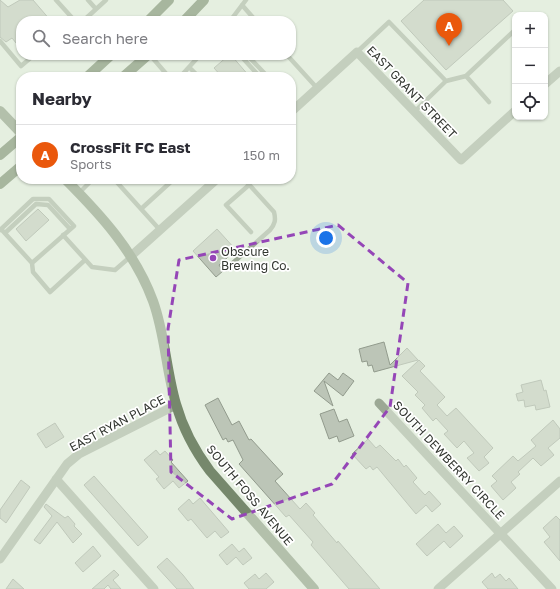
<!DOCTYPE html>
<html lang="en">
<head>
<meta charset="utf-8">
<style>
	:root { --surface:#fff; --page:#f2f2f3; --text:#2b2b33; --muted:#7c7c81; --line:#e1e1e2; --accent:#ea580c }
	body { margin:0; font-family:"Golos Text",sans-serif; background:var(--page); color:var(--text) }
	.controls { position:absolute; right:12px; top:12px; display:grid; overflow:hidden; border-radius:8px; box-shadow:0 1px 3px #0004 }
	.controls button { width:36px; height:36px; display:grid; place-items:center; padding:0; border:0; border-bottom:1px solid var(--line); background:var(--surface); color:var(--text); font:20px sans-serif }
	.you { position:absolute; left:326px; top:238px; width:14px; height:14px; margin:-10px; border:3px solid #fff; border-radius:50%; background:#1a73e8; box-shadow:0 0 0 6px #1a73e833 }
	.badge { display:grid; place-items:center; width:26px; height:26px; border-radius:50%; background:var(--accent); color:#fff; font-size:13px; font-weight:700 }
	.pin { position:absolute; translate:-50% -33px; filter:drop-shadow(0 1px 2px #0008) }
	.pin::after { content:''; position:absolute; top:21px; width:14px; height:12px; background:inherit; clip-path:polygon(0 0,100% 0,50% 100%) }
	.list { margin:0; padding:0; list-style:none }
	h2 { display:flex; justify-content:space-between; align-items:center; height:52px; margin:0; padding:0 16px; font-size:17px }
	h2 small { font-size:13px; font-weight:400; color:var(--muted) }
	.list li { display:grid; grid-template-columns:26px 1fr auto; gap:12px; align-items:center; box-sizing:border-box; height:60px; padding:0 16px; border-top:1px solid var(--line) }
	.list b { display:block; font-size:15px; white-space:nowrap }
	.list p { margin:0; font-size:13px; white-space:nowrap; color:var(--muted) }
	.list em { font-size:13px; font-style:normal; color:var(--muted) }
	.icon { flex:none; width:22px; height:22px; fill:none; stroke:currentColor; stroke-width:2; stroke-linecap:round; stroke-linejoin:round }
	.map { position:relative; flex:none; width:560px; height:589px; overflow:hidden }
	.search { position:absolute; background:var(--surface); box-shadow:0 1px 3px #0004; left:16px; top:16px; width:280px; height:44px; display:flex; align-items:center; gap:10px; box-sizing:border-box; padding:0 14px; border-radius:16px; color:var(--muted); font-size:15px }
	.panel { position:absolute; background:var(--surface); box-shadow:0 1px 3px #0004; left:16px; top:72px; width:280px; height:112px; border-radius:16px }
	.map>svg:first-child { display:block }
	.building { fill:#bcc5b7; stroke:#929b8d }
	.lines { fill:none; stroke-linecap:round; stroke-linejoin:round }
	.lane { stroke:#9ca895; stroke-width:4.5 }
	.street { stroke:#9ca895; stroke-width:9 }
	.secondary { stroke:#76886c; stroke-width:10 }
	.primary { stroke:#5b714e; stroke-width:10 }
	.marked { fill:none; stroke:#9546b7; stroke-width:3; stroke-dasharray:8 5; stroke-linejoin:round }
	.poi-dot { fill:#9546b7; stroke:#fff; stroke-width:1.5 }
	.labels { text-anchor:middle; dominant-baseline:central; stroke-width:3.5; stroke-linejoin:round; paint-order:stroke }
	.street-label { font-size:12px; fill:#323630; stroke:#fff }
	.poi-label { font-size:12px; fill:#323630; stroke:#fff; text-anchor:start }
</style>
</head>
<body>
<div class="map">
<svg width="560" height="589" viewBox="0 0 560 589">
	<rect width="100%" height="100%" fill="#e5efe0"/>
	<path class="building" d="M0,0L8,7L20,0H33L51,21H21V49L12,38L6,42L0,37Z
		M424,0H503L513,11L446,70L401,21Z
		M229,55H231L250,77H222L214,68Z
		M38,209L49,220L26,241L16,229Z
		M217,229L236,250L219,265L223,271L216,277L193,251Z
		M384,342L390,365L407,348L418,360L374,372L372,365L368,366L367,361L362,362L359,349Z
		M419,360L425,366L420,371L445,397L437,405L447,416L456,408L493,448L484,457L489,463L479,471L467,458L474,453L464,441L457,448L444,434L448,431L436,418L433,421L422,408L425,405L415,395L418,392L402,376Z
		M329,373L338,380L343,373L354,381L343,396L324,381L333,406L314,391Z
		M541,380L544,391L546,390L550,407L536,410L535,405L525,407L524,400L518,401L516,394L523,392L521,385Z
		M218,398L232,425L239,421L249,440L251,439L283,474L275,481L300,509L306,503L315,513L313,515L337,543L338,541L380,589H349L311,545L313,542L289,515L286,517L239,464L243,460L233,440L228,442L226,438L223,440L205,405Z
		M334,409L339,422L347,419L354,436L339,442L337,436L329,439L320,414Z
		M553,420L560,429V438L548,448L554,455L541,466L533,458L518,472L520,474L511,482L516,488L503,500L491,486L497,481L492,476L513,456L518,461L536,446L531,440Z
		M55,423L64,437L46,448L37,434Z
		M368,439L376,448L380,445L396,461L398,459L404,467L406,465L417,478L413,482L425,495L429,491L441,504L432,512L426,505L416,514L377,467L373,470L370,466L366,469L352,454Z
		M156,450L160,455L165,451L173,460L171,462L188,481L179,488L173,481L164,489L156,479L159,477L144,460Z
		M94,476L148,537L138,546L84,485Z
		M21,480L30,487L6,523L0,518V510Z
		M200,498L229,532L221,538L215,531L207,538L191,519L188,521L178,509L189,499L193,504Z
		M46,504L65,518L68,516L75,524L74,526L82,534L73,543L57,522L40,544L34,540L52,516L44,507Z
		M556,516L560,520V561L544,542L550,537L543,528Z
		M438,524L446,533L454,526L463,536L450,548L444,541L427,556L416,544Z
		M232,544L239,552L244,548L252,558L243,565L236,557L227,565L219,555Z
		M93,546L101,556L83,572L75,563Z
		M167,558L183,575L194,589H177L157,567Z
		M114,570L119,575L113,580L121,589H111L108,585L104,589H92Z
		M266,573L274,582L266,589H249L244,583L255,574L259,579Z
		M492,573L495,578L500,574L506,581L509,578L518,589H488L482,582Z
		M13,579L24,589H6Z"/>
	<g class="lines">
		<path class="lane" d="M56,0L75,21
			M88,0L96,9
			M242,5L256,21
			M83,21L106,0
			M230,21L246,0
			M0,41L21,66L34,55
			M357,52L389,22L446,81L414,112
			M150,55L169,77
			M240,55L260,77
			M247,55L268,77
			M287,55L317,88
			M189,67L199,77
			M180,77L200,55
			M446,81L466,76
			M489,102L466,76L515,30
			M114,179L160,230
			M249,185L226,205L251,232
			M79,193L93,179
			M141,209L174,179
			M1,229L32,263L33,272L50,292L85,260
			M0,230L33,199H49L74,226L32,263
			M5,233L36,204L48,205L70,229
			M63,235L92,267L115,270L130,257
			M226,269L270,230C275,224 276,220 274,212L244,179"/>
		<path class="street" d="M545,84L560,71
			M291,112L357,52L461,160L515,111
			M131,256L217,179
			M379,403L552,589
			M56,479L154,589
			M0,559L67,464L79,454L176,405
			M438,589L560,481"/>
		<path class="secondary" d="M0,111L21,133
			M65,179C101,215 135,252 153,301C165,334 166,370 176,404C183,429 195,451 210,471L314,589"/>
		<path class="primary" d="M148,21L169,0
			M184,21L204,0
			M87,77L111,55
			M123,77L148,55
			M0,155L21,137
			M0,184L21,166"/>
	</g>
	<path d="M0 0H560V589H0ZM338,225L408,283L390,407L332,484L232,519L171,472L168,329L179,260Z" fill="#e5efe0" fill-opacity=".55" fill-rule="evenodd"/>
	<path class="marked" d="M338,225L408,283L390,407L332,484L232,519L171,472L168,329L179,260Z"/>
	<circle class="poi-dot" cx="213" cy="258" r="4"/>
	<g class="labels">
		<g class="street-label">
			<text transform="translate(412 92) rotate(46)">EAST GRANT STREET</text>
			<text transform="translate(117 423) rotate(-28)">EAST RYAN PLACE</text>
			<text transform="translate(449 460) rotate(47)">SOUTH DEWBERRY CIRCLE</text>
			<text transform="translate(250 495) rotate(50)">SOUTH FOSS AVENUE</text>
		</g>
		<g class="poi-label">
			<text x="221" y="251">Obscure<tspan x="221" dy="14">Brewing Co.</tspan></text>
		</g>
	</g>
</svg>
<div class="controls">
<button>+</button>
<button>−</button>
<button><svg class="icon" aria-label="locate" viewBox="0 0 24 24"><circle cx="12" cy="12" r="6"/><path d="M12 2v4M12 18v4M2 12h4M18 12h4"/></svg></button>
</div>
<div class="you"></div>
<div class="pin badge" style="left:449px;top:46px">A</div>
<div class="search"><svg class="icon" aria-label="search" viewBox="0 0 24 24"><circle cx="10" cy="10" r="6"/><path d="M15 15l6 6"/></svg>Search here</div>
<section class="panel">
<h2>Nearby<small></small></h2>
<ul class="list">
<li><span class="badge">A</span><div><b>CrossFit FC East</b><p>Sports</p></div><em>150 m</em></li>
</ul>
</section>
</div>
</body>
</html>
